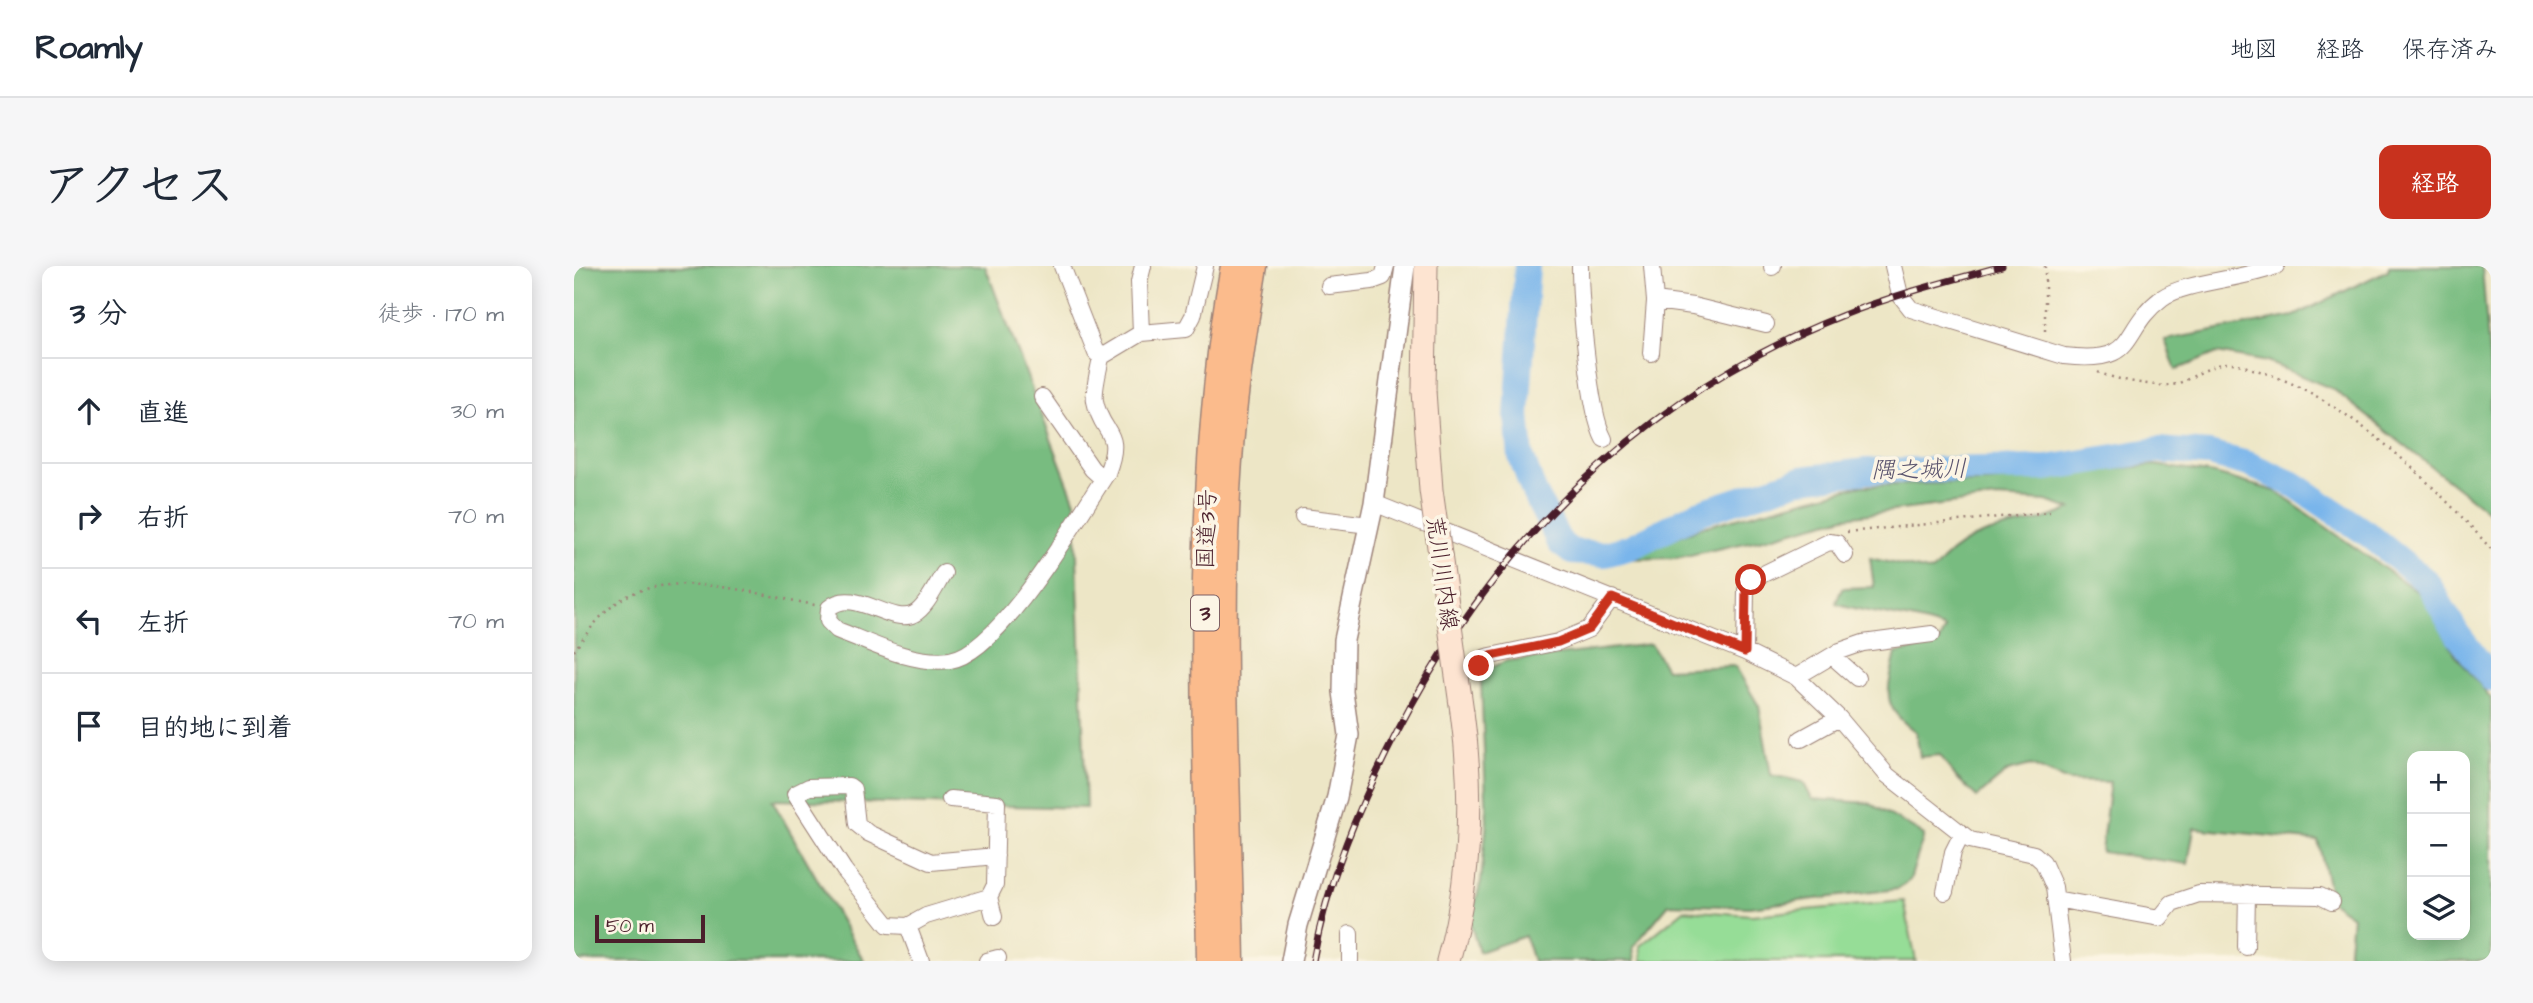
<!DOCTYPE html>
<html lang="ja">
<head>
<meta charset="utf-8">
<style>
	:root { --surface:#fff; --page:#f6f6f7; --text:#1f2937; --muted:#747a83; --line:#e0e1e3; --accent:#c8321e }
	body { margin:0; font-family:"Architects Daughter","Klee One",sans-serif; background:var(--page); color:var(--text) }
	.controls { position:absolute; right:21px; bottom:21px; display:grid; overflow:hidden; border-radius:14px; box-shadow:0 4px 18px #0003 }
	.controls button { width:63px; height:63px; display:grid; place-items:center; padding:0; border:0; border-bottom:2px solid var(--line); background:var(--surface); color:var(--text); font:35px sans-serif }
	.scale { position:absolute; left:21px; bottom:18px; width:110px; box-sizing:border-box; padding-left:7px; border:4px solid #4a1f2b; border-top:0; font-size:19px; line-height:24px; white-space:nowrap; color:#4a1f2b; -webkit-text-stroke:5px #fcf5e5; paint-order:stroke }
	.stop { position:absolute; width:21px; height:21px; margin:-16px; border:5px solid #c8321e; border-radius:50%; background:#fff }
	.stop.end { background:#c8321e; border-color:#fff; box-shadow:0 2px 7px #0008 }
	.list { margin:0; padding:0; list-style:none }
	h2 { display:flex; justify-content:space-between; align-items:center; height:91px; margin:0; padding:0 28px; font-size:30px }
	h2 small { font-size:23px; font-weight:400; color:var(--muted) }
	.list li { display:grid; grid-template-columns:46px 1fr auto; gap:21px; align-items:center; box-sizing:border-box; height:105px; padding:0 28px; border-top:2px solid var(--line) }
	.list b { display:block; font-size:26px; white-space:nowrap }
	.list em { font-size:23px; font-style:normal; color:var(--muted) }
	.icon { flex:none; width:38px; height:38px; fill:none; stroke:currentColor; stroke-width:2; stroke-linecap:round; stroke-linejoin:round }
	.map { position:relative; flex:none; width:1917px; height:695px; overflow:hidden; border-radius:14px }
	header { display:flex; align-items:center; gap:42px; box-sizing:border-box; height:98px; padding:0 35px; background:var(--surface); border-bottom:2px solid var(--line) }
	header strong { font-size:33px }
	nav { display:flex; gap:38px; margin-inline-start:auto; font-size:24px }
	.intro { display:flex; align-items:center; justify-content:space-between; box-sizing:border-box; height:168px; padding:0 42px }
	h1 { margin:0; font-size:49px }
	.button { padding:18px 32px; border-radius:14px; background:var(--accent); color:#fff; font-size:24px; font-weight:700 }
	main { display:flex; gap:42px; padding:0 42px }
	aside { flex:1; background:var(--surface); border-radius:14px; box-shadow:0 4px 18px #0003 }
	.map>svg:first-child { display:block }
	.green { fill:#96dd97; stroke:#707e61; stroke-width:2 }
	.forest { fill:#78bc80; stroke:#616e56; stroke-width:2; fill-rule:evenodd }
	.lines { fill:none; stroke-linecap:round; stroke-linejoin:round }
	.river { stroke:#79b5eb; stroke-width:26 }
	.minor-casing { stroke:#9c8278; stroke-width:18 }
	.tertiary-casing { stroke:#9c8278; stroke-width:22 }
	.secondary-casing { stroke:#9c8278; stroke-width:25 }
	.trunk-casing { stroke:#9c8278; stroke-width:29 }
	.path { stroke:#9c8278; stroke-width:2.5; stroke-dasharray:2 5; stroke-linecap:butt }
	.minor { stroke:#fff; stroke-width:16 }
	.tertiary { stroke:#fff; stroke-width:19 }
	.secondary { stroke:#fde4d1; stroke-width:23 }
	.trunk { stroke:#fbbb8c; stroke-width:26 }
	.rail-casing { stroke:#4a1f2b; stroke-width:7 }
	.rail { stroke:#fcf5e5; stroke-width:4.5; stroke-dasharray:13; stroke-linecap:butt }
	.secondary-bridge-casing { stroke:#9c8278; stroke-width:25; stroke-linecap:butt }
	.secondary-bridge { stroke:#fde4d1; stroke-width:23 }
	.route { stroke:#c8321e; stroke-width:9 }
	.labels { text-anchor:middle; dominant-baseline:central; stroke-width:7; stroke-linejoin:round; paint-order:stroke }
	.shield { fill:#fcf5e5; stroke:#7f5f63; stroke-width:2 }
	.shield-label { font-size:21px; font-weight:bold; fill:#4a1f2b }
	.street-label { font-size:23px; fill:#4a1f2b; stroke:#fcf5e5 }
	.water-label { font-size:24px; font-style:italic; fill:#5a546e; stroke:#fcf5e5 }
</style>
</head>
<body>
<header>
<strong>Roamly</strong>
<nav><a>地図</a><a>経路</a><a>保存済み</a></nav>
</header>
<div class="intro"><h1>アクセス</h1><a class="button">経路</a></div>
<main>
<aside>
<h2>3 分<small>徒歩 · 170 m</small></h2>
<ul class="list">
<li><svg class="icon" aria-label="ahead" viewBox="0 0 24 24"><path d="M12 20V5M6 11l6-6 6 6"/></svg><div><b>直進</b></div><em>30 m</em></li>
<li><svg class="icon" aria-label="right" viewBox="0 0 24 24"><path d="M7 20v-9h11M14 6l5 5-5 5"/></svg><div><b>右折</b></div><em>70 m</em></li>
<li><svg class="icon" aria-label="left" viewBox="0 0 24 24"><path d="M17 20v-9H6M10 6l-5 5 5 5"/></svg><div><b>左折</b></div><em>70 m</em></li>
<li><svg class="icon" aria-label="arrive" viewBox="0 0 24 24"><path d="M6 21V4h12l-3 4 3 4H6"/></svg><div><b>目的地に到着</b></div></li>
</ul>
</aside>
<div class="map">
<svg width="1917" height="695" viewBox="0 0 1917 695">
	<rect width="100%" height="100%" fill="#fcf5e5"/>
	<filter id="ink" filterUnits="userSpaceOnUse"><feTurbulence type="fractalNoise" baseFrequency=".0143" numOctaves="2"/><feDisplacementMap in="SourceGraphic" scale="14" xChannelSelector="R" yChannelSelector="G"/><feConvolveMatrix kernelMatrix="1 2 1 2 8 2 1 2 1" color-interpolation-filters="sRGB"/></filter>
	<filter id="wash" filterUnits="userSpaceOnUse"><feTurbulence type="fractalNoise" baseFrequency=".00686" numOctaves="4" result="noise"/><feDisplacementMap in="SourceGraphic" scale="28" xChannelSelector="R" yChannelSelector="G"/><feGaussianBlur stdDeviation="1.57" result="paint"/><feColorMatrix in="noise" values="0 0 0 0 0 0 0 0 0 0 0 0 0 0 0 0 0 1.4 0 .05"/><feComposite in="paint" operator="in"/></filter>
	<g filter="url(#wash)">
		<rect width="100%" height="100%" fill="#ede6c6"/>
		<path class="green" d="M1330,635L1342,695H1068L1066,680L1110,644L1178,649Z"/>
		<path class="forest" d="M0,0H411L501,236L512,542L198,534L290,695H0Z
			M1815,0H1908L1917,116V248L1759,123L1693,96L1643,87L1602,104L1591,74L1720,50L1814,4Z
			M1581,199L1641,208L1701,225L1848,329L1881,388L1917,432V695H1774L1778,650L1758,636L1744,575L1620,562L1614,598L1527,586L1536,516L1494,515L1457,499L1434,505L1403,531L1382,511L1366,489L1346,491L1342,466C1306,440 1313,427 1322,387L1363,379L1371,363C1336,349 1298,349 1262,337L1268,322L1300,321L1296,292L1358,306C1401,252 1445,268 1497,243L1472,235L1422,232L1271,251L1189,273L1102,292L1049,293L1125,262L1284,220L1414,216ZM1838,490H1891V669H1838Z
			M1077,378L1092,403L1161,400L1185,440L1197,509L1229,516L1238,533L1295,537L1350,569L1336,614L1324,623L1175,641L1095,638L1059,681L1061,695H959L951,670L905,686L896,656L907,615L913,555L907,415L918,401L932,395Z"/>
		<g class="lines">
			<path class="river" d="M953,0L943,149L947,190L960,226L986,277L998,286L1031,288L1057,281L1124,247L1228,213L1292,205L1473,202L1584,184L1635,188L1674,198L1721,219L1795,269L1853,316L1884,369L1917,412"/>
		</g>
	</g>
	<g filter="url(#ink)">
		<g class="lines">
			<g class="minor-casing">
				<path id="minor" d="M488,0L522,87L527,91
					M1006,0C1006,35 1015,146 1030,173
					M1319,0L1326,29L1337,43L1490,90C1567,99 1544,65 1588,32C1610,16 1672,13 1702,0
					M1198,1L1199,0
					M755,20L798,15L809,11L812,0
					M1081,35L1119,40L1192,58
					M567,67L565,16L569,0
					M1077,87L1081,35L1078,0
					M468,131L518,203L529,213
					M800,237L1171,386L1222,411L1265,452L1313,509L1396,574L1460,588L1469,596L1480,621L1489,695
					M729,251L795,259
					M370,307C362,319 353,341 340,348C317,360 280,320 255,342L254,355L263,364C297,377 339,399 376,394C426,387 505,249 533,207C550,163 528,171 521,135C519,123 525,104 527,91L567,67L612,63L619,50L631,0
					M1171,386L1172,324L1177,314L1255,276L1263,277L1271,289
					M1258,390L1283,412
					M905,400L912,391L984,376L1015,363L1038,332
					M1222,411L1266,385L1289,377L1358,368
					M1227,473L1265,452
					M1371,626L1379,586L1388,568
					M415,631L420,651
					M1481,633L1586,652L1598,637L1625,628L1746,630L1758,636
					M334,660L352,650L415,631L421,619L423,537L376,533
					M776,668V695
					M1672,681L1673,627
					M347,695L334,660L314,659L270,604L221,528L235,521L275,520L279,523L283,558L294,567L357,596L422,590
					M413,695L424,692"/>
			</g>
			<g class="tertiary-casing">
				<path id="tertiary" d="M717,695L724,659L763,531L775,469L769,426L770,374L800,237L831,0"/>
			</g>
			<g class="secondary-casing">
				<path id="secondary" d="M850,125L852,0
					M874,695C897,612 900,531 888,446"/>
			</g>
			<g class="trunk-casing">
				<path id="trunk" d="M636,695C633,463 619,229 660,0
					M657,695C654,515 641,326 659,147C664,98 672,49 680,0"/>
			</g>
			<path class="path" d="M1471,0V69
				M1524,106C1538,113 1588,123 1602,118C1618,113 1640,96 1657,97C1665,97 1674,102 1682,104C1771,130 1857,215 1917,283
				M1273,266L1476,246
				M0,385C14,365 33,339 57,328C110,305 187,329 241,339"/>
			<use href="#minor" class="minor"/>
			<use href="#tertiary" class="tertiary"/>
			<use href="#secondary" class="secondary"/>
			<use href="#trunk" class="trunk"/>
			<g class="rail-casing">
				<path id="rail" d="M739,695C753,614 785,540 822,468C918,280 1069,129 1267,50C1319,29 1374,15 1428,0"/>
			</g>
			<use href="#rail" class="rail"/>
			<g class="secondary-bridge-casing">
				<path id="secondary-bridge" d="M850,125L857,224L888,446"/>
			</g>
			<use href="#secondary-bridge" class="secondary-bridge"/>
		</g>
	</g>
	<g class="lines" filter="url(#ink)">
		<path class="route" d="M905,400L912,391L984,376L1015,363L1038,332L1171,386L1172,324L1177,314"/>
	</g>
	<g class="labels">
		<rect class="shield" x="617" y="329.5" width="28" height="35" rx="5"/>
		<g class="shield-label">
			<text x="631" y="347">3</text>
		</g>
		<g class="street-label">
			<text transform="translate(633 263) rotate(-88)">国道3号</text>
			<text transform="translate(868 307) rotate(82)">荒川川内線</text>
		</g>
		<g class="water-label">
			<text transform="translate(1345 204) rotate(-1)">隅之城川</text>
		</g>
	</g>
</svg>
<div class="controls">
<button>+</button>
<button>−</button>
<button><svg class="icon" aria-label="layers" viewBox="0 0 24 24"><path d="M12 4l9 5-9 5-9-5zM3 14l9 5 9-5"/></svg></button>
</div>
<div class="scale">50 m</div>
<div class="stop" style="left:1177px;top:314px"></div>
<div class="stop end" style="left:905px;top:400px"></div>
</div>
</main>
</body>
</html>
